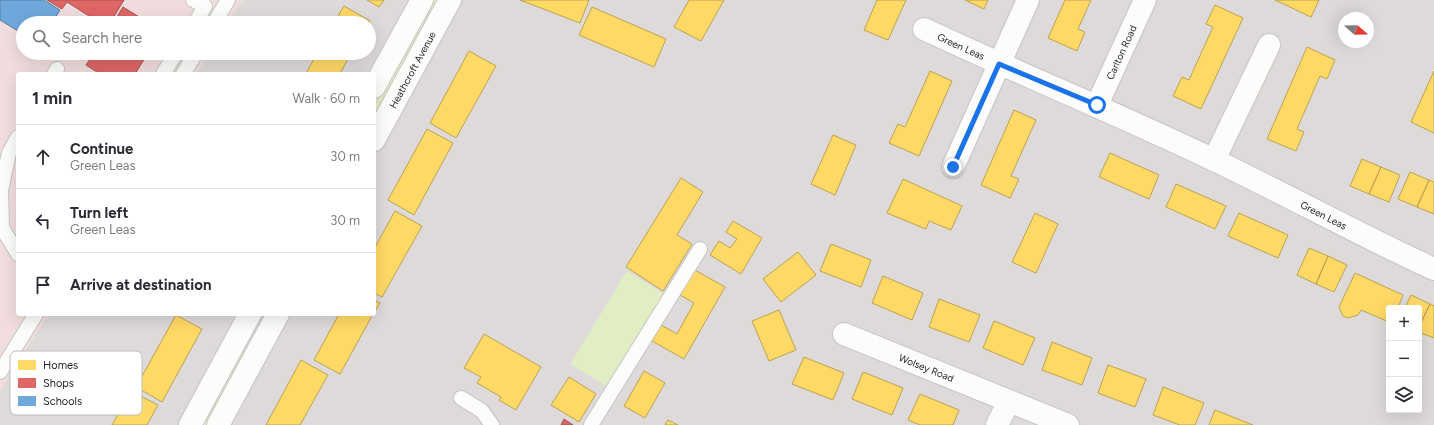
<!DOCTYPE html>
<html lang="en">
<head>
<meta charset="utf-8">
<style>
	:root { --surface:#fff; --page:#f2f2f3; --text:#2b2b33; --muted:#7c7c81; --line:#e1e1e2 }
	body { margin:0; font-family:Figtree,sans-serif; background:var(--page); color:var(--text) }
	.controls { position:absolute; right:12px; bottom:12px; display:grid; overflow:hidden; border-radius:4px; box-shadow:0 4px 16px #0002 }
	.controls button { width:36px; height:36px; display:grid; place-items:center; padding:0; border:0; border-bottom:1px solid var(--line); background:var(--surface); color:var(--text); font:20px sans-serif }
	.compass { position:absolute; left:1338px; top:12px; width:36px; height:36px; border-radius:50%; background:var(--surface); box-shadow:0 4px 16px #0002; rotate:110deg }
	.stop { position:absolute; width:12px; height:12px; margin:-9px; border:3px solid #1a73e8; border-radius:50%; background:#fff }
	.stop.end { background:#1a73e8; border-color:#fff; box-shadow:0 1px 4px #0008 }
	.list { margin:0; padding:0; list-style:none }
	h2 { display:flex; justify-content:space-between; align-items:center; height:52px; margin:0; padding:0 16px; font-size:17px }
	h2 small { font-size:13px; font-weight:400; color:var(--muted) }
	.list li { display:grid; grid-template-columns:26px 1fr auto; gap:12px; align-items:center; box-sizing:border-box; height:64px; padding:0 16px; border-top:1px solid var(--line) }
	.list b { display:block; font-size:15px; white-space:nowrap }
	.list p { margin:0; font-size:13px; white-space:nowrap; color:var(--muted) }
	.list em { font-size:13px; font-style:normal; color:var(--muted) }
	.icon { flex:none; width:22px; height:22px; fill:none; stroke:currentColor; stroke-width:2; stroke-linecap:round; stroke-linejoin:round }
	.map { position:relative; flex:none; width:1434px; height:425px; overflow:hidden }
	.search { position:absolute; background:var(--surface); box-shadow:0 4px 16px #0002; left:16px; top:16px; width:360px; height:44px; display:flex; align-items:center; gap:10px; box-sizing:border-box; padding:0 14px; border-radius:22px; color:var(--muted); font-size:15px }
	.panel { position:absolute; background:var(--surface); box-shadow:0 4px 16px #0002; left:16px; top:72px; width:360px; height:244px; border-radius:4px }
	.map>svg:first-child { display:block }
	.residential { fill:#dddad9; fill-rule:evenodd }
	.commercial { fill:#f1ddde }
	.grass { fill:#e1edc3 }
	.homes { fill:#ffd966; stroke:#bca151 }
	.shops { fill:#e06666; stroke:#a65151 }
	.schools { fill:#6fa8dc; stroke:#577fa3 }
	.lines { fill:none; stroke-linecap:round; stroke-linejoin:round }
	.service-casing { stroke:#c6c5c3; stroke-width:16 }
	.minor-casing { stroke:#c6c5c3; stroke-width:24 }
	.service { stroke:#fcfcfb; stroke-width:14 }
	.minor { stroke:#fcfcfb; stroke-width:22 }
	.route { stroke:#1a73e8; stroke-width:5 }
	.labels { text-anchor:middle; dominant-baseline:central; stroke-width:4; stroke-linejoin:round; paint-order:stroke }
	.street-label { font-size:10px; fill:#1f1f1f; stroke:#fff }
	.key { fill:#fff; stroke:#bcbcbc; stroke-width:1 }
	.key-label { font-size:11px; fill:#1f1f1f }
</style>
</head>
<body>
<div class="map">
<svg width="1434" height="425" viewBox="0 0 1434 425">
	<rect width="100%" height="100%" fill="#eeeae7"/>
	<path class="residential" d="M242,0H1434V425H0V391L48,314H374V74H196L209,53H369V23H227ZM1344,18H1368V42H1344ZM1389,308H1419V410H1389Z"/>
	<path class="commercial" d="M0,0H242L227,23H23V53H209L196,74H18V314H48L0,391Z"/>
	<path class="grass" d="M432,0H442L374,124V106Z
		M627,271L665,295L608,387L570,364Z
		M240,352L247,356L211,425H199Z"/>
	<path class="homes" d="M367,0H384L379,7Z
		M520,0H589L580,23Z
		M689,0H724L701,41L674,27Z
		M877,0H906L888,40L864,30Z
		M965,0H988L984,9Z
		M1065,0H1091L1078,29L1085,32L1077,51L1048,38Z
		M1275,0H1319L1311,17Z
		M1215,5L1243,18L1201,109L1173,96L1182,77L1189,80L1213,27L1206,24Z
		M344,6L370,21L369,23H334Z
		M592,7L666,39L654,67L579,35Z
		M1307,47L1335,60L1327,79L1320,76L1297,129L1304,132L1296,151L1267,139Z
		M469,51L496,66L456,138L430,123Z
		M317,53H351L340,74H306Z
		M930,71L952,81L919,156L889,143L898,124L905,127Z
		M1434,71V133L1411,122Z
		M1014,110L1036,120L1011,176L1019,179L1010,198L981,185Z
		M427,129L453,143L414,215L388,200Z
		M833,135L856,145L835,195L811,184Z
		M1110,153L1159,175L1149,199L1099,177Z
		M1362,159L1381,167L1369,194L1350,186Z
		M1381,167L1400,175L1389,202L1369,194Z
		M1410,172L1429,180L1417,207L1398,199Z
		M681,178L703,192L677,235L692,244L663,291L626,267Z
		M903,179L962,206L951,230L929,221L926,229L887,213Z
		M1429,180L1434,182V214L1417,207Z
		M1176,184L1226,206L1215,229L1166,207Z
		M395,211L422,226L382,297L374,293V249Z
		M1035,213L1058,224L1036,273L1012,262Z
		M1239,213L1288,235L1278,258L1228,236Z
		M733,221L762,238L741,274L710,255L719,241L730,248L737,239L726,232Z
		M831,244L871,260L861,287L820,271Z
		M1309,248L1328,256L1316,284L1297,275Z
		M798,252L816,275L781,302L763,279Z
		M1328,256L1347,265L1334,292L1316,284Z
		M693,269L725,287L684,359L652,341L661,325L677,334L694,303L678,294Z
		M1355,273L1403,295L1398,308H1389V322L1361,310L1358,315L1348,318L1343,316L1339,307Z
		M883,276L923,293L912,320L872,303Z
		M1411,295L1430,304L1419,327V308H1405Z
		M939,299L980,315L969,342L929,327Z
		M374,300L380,303L374,313Z
		M1430,304L1434,306V338L1419,332V327Z
		M779,310L796,350L769,361L752,321Z
		M339,314H373L340,374L314,360Z
		M176,315L202,329L162,402L136,387Z
		M994,321L1035,338L1023,365L983,348Z
		M484,334L541,367L516,410L499,400L501,397L477,383L481,377L464,368Z
		M1052,342L1092,358L1082,385L1042,370Z
		M804,357L844,373L833,400L792,384Z
		M301,360L328,375L300,425H266Z
		M1108,365L1146,379L1135,407L1098,393Z
		M644,371L665,383L645,418L624,406Z
		M863,372L903,388L892,415L852,399Z
		M569,377L596,394L579,422L551,405Z
		M1163,387L1204,403L1195,425H1180L1153,415Z
		M131,391L158,405L147,425H112Z
		M920,394L959,410L953,425H920L908,420Z
		M1215,410L1253,425H1209Z
		M668,420L678,425H665Z"/>
	<path class="shops" d="M47,0H124L110,23H100L67,2L62,9Z
		M123,7L149,23H113Z
		M94,53H148L135,74H100L86,65Z
		M564,419L573,425H561Z"/>
	<path class="schools" d="M0,0H44L60,10L52,23H23V34L0,20Z"/>
	<g class="lines">
		<g class="service-casing">
			<path id="service" d="M193,0L205,6L195,23
				M214,23L228,0
				M54,74L57,69
				M163,74L176,53
				M183,74L196,53
				M18,137L9,153L1,190L2,228L18,254
				M0,372L36,314
				M461,398L482,411L492,425
				M591,425L700,249"/>
		</g>
		<g class="minor-casing">
			<g id="minor">
				<path id="s1" d="M924,29C1020,74 1118,114 1214,160C1288,195 1359,235 1434,269"/>
				<path d="M374,87L422,0"/>
				<path id="s2" d="M1097,105L1145,0"/>
				<path id="s3" d="M374,140L450,0"/>
				<path d="M1214,160L1269,45"/>
				<path d="M953,167L1028,0"/>
				<path id="s4" d="M844,334L1068,425"/>
				<path d="M190,425L250,314"/>
				<path d="M218,425L278,314"/>
				<path d="M997,425L1009,401"/>
			</g>
		</g>
		<use href="#service" class="service"/>
		<use href="#minor" class="minor"/>
	</g>
	<g class="lines">
		<path class="route" d="M953,167L999,64L1097,105"/>
	</g>
	<g class="labels">
		<g class="street-label">
			<text stroke="none"><textPath href="#s1" startOffset="41">Green Leas</textPath></text>
			<text stroke="none"><textPath href="#s2" startOffset="58">Carlton Road</textPath></text>
			<text stroke="none"><textPath href="#s3" startOffset="80">Heathcroft Avenue</textPath></text>
			<text stroke="none"><textPath href="#s1" startOffset="441">Green Leas</textPath></text>
			<text stroke="none"><textPath href="#s4" startOffset="89">Wolsey Road</textPath></text>
		</g>
	</g>
	<rect x="10" y="351" width="132" height="64" rx="6" class="key"/>
	<rect x="18" y="360" width="18" height="10" fill="#ffd966"/>
	<rect x="18" y="378" width="18" height="10" fill="#e06666"/>
	<rect x="18" y="396" width="18" height="10" fill="#6fa8dc"/>
	<g class="key-label">
		<text x="43" y="369">Homes</text>
		<text x="43" y="387">Shops</text>
		<text x="43" y="405">Schools</text>
	</g>
</svg>
<div class="controls">
<button>+</button>
<button>−</button>
<button><svg class="icon" aria-label="layers" viewBox="0 0 24 24"><path d="M12 4l9 5-9 5-9-5zM3 14l9 5 9-5"/></svg></button>
</div>
<svg class="compass" viewBox="-18 -18 36 36"><path d="M0-13l5 13h-10z" fill="#e53935"/><path d="M0 13l5-13h-10z" fill="#7c7c81"/></svg>
<div class="stop" style="left:1097px;top:105px"></div>
<div class="stop end" style="left:953px;top:167px"></div>
<div class="search"><svg class="icon" aria-label="search" viewBox="0 0 24 24"><circle cx="10" cy="10" r="6"/><path d="M15 15l6 6"/></svg>Search here</div>
<section class="panel">
<h2>1 min<small>Walk · 60 m</small></h2>
<ul class="list">
<li><svg class="icon" aria-label="ahead" viewBox="0 0 24 24"><path d="M12 20V5M6 11l6-6 6 6"/></svg><div><b>Continue</b><p>Green Leas</p></div><em>30 m</em></li>
<li><svg class="icon" aria-label="left" viewBox="0 0 24 24"><path d="M17 20v-9H6M10 6l-5 5 5 5"/></svg><div><b>Turn left</b><p>Green Leas</p></div><em>30 m</em></li>
<li><svg class="icon" aria-label="arrive" viewBox="0 0 24 24"><path d="M6 21V4h12l-3 4 3 4H6"/></svg><div><b>Arrive at destination</b></div></li>
</ul>
</section>
</div>
</body>
</html>
